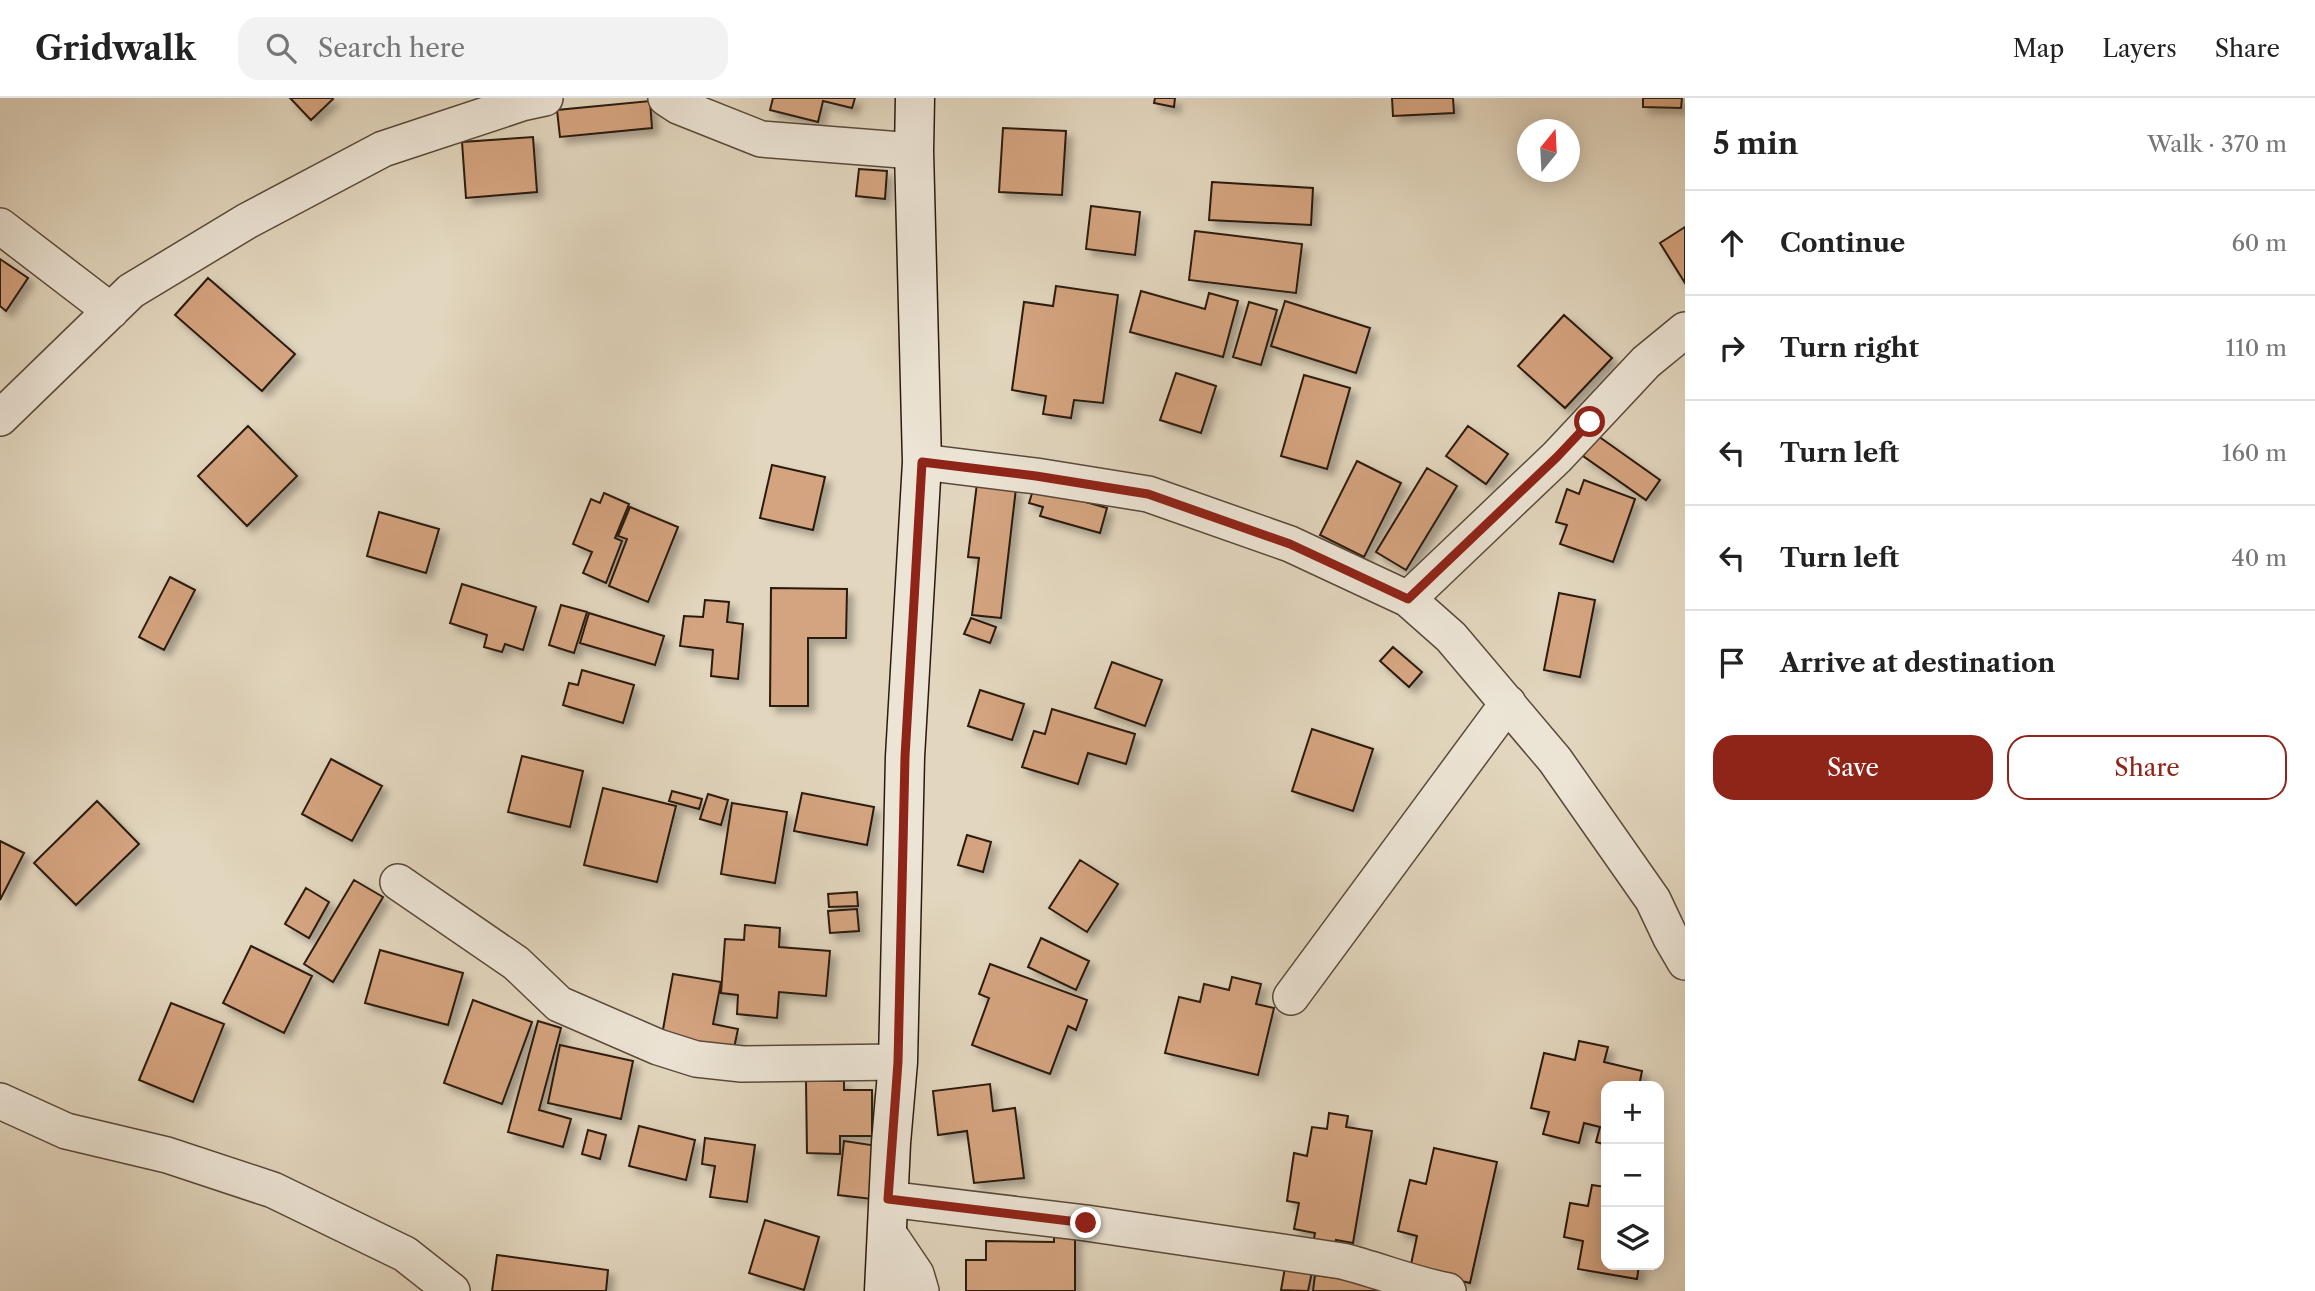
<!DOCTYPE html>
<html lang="en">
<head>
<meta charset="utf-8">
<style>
	:root { --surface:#fff; --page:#f2f2f2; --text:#222; --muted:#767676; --line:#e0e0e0; --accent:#8f2418 }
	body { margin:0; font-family:"Libre Caslon Text",serif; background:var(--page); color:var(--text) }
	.controls { position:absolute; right:21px; bottom:21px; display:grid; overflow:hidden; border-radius:14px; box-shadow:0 4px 18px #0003 }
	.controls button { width:63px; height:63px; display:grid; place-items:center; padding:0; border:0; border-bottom:2px solid var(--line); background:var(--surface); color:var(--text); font:35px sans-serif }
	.compass { position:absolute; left:1517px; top:21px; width:63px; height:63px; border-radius:50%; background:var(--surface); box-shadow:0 4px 18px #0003; rotate:18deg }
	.stop { position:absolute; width:21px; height:21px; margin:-16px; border:5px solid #8f2418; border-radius:50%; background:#fff }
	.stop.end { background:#8f2418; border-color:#fff; box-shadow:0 2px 7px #0008 }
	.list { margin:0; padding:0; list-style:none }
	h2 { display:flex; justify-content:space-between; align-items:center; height:91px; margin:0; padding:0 28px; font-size:30px }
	h2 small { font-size:23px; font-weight:400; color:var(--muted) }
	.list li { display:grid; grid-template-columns:46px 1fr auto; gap:21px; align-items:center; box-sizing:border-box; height:105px; padding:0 28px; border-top:2px solid var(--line) }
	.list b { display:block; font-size:26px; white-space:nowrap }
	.list em { font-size:23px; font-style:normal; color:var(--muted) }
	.actions { display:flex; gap:14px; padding:21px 28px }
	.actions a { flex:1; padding:16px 0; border:2px solid var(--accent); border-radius:21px; text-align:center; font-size:24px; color:var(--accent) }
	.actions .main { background:var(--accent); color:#fff }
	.icon { flex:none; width:38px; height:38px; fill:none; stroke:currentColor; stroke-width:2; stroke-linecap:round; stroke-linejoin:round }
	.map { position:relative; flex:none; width:1685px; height:1193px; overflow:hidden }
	header { display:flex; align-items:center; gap:42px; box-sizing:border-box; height:98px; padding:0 35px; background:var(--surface); border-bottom:2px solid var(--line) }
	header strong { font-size:33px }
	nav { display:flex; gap:38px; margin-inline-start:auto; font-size:24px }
	.search { width:490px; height:63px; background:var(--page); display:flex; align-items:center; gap:18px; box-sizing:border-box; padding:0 24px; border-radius:21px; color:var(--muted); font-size:26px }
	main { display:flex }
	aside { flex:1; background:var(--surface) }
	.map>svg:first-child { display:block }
	.building { fill:#d4a37f; stroke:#2c1a0e; stroke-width:2; filter:url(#shadow) }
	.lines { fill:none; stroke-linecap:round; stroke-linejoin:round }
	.minor-casing { stroke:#5a493a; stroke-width:38 }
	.secondary-casing { stroke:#2c1a0e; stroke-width:41 }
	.minor { stroke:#ece4d5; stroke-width:35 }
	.secondary { stroke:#ece4d5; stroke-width:38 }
	.route { stroke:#8f2418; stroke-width:9 }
</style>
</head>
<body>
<header>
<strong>Gridwalk</strong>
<div class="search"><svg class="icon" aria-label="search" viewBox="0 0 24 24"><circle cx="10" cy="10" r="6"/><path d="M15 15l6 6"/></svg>Search here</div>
<nav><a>Map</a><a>Layers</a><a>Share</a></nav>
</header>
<main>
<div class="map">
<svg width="1685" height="1193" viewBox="0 0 1685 1193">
	<defs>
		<filter id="shadow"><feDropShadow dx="6" dy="6" stdDeviation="3.5" flood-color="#0004"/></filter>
	</defs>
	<rect width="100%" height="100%" fill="#e2d6be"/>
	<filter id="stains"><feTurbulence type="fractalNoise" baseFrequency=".00286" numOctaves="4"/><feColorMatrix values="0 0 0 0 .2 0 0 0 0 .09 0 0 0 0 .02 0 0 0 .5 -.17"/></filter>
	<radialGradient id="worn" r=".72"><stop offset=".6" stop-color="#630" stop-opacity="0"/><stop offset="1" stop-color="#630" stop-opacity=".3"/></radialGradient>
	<path class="building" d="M290,0H332L333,1L311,22Z
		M773,0H855L852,10L823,3L818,24L770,12Z
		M1155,0H1175L1174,9L1154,5Z
		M1392,0H1453L1454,15L1393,18Z
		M1643,0H1682L1681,10L1643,9Z
		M650,3L652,30L560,39L557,12Z
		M1003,30L1066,33L1062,97L999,94Z
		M533,39L537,94L466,100L462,44Z
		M859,71L887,73L885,101L856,98Z
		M1212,84L1313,90L1311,127L1209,122Z
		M1091,108L1140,114L1135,157L1086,151Z
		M1685,129V185L1660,145Z
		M1195,133L1302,146L1296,195L1189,182Z
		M0,161L28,180L6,213L0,208Z
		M208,180L295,256L262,293L175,217Z
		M1056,188L1118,197L1103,305L1074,302L1071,320L1043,316L1046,298L1012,292L1024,204L1053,208Z
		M1141,193L1205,211L1209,195L1238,203L1223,259L1130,234Z
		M1285,203L1370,230L1356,275L1271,248Z
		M1249,204L1277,212L1261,267L1233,259Z
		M1564,217L1612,260L1565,310L1518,268Z
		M1176,275L1216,288L1201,335L1160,322Z
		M1304,277L1350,290L1327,371L1281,358Z
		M248,328L297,378L247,428L198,378Z
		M1468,328L1508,356L1486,386L1446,358Z
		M1598,338L1660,382L1646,402L1583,358Z
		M1357,363L1401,385L1364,459L1320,437Z
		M772,367L825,379L813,432L760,420Z
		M1427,370L1457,388L1406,472L1376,454Z
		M1584,382L1635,401L1613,464L1560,446L1567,427L1556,424L1567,391L1579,396Z
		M977,385L1016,390L1001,520L972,517L979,460L968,459Z
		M1033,392L1047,393L1107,410L1100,435L1040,418L1043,409L1029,405Z
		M604,395L629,406L615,440L622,443L606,485L583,475L592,454L573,446L591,401L600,405Z
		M630,409L678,429L648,504L609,488L627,441L618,438Z
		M379,414L439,431L426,475L367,458Z
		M170,479L195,492L164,552L139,539Z
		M462,486L536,509L523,552L505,546L502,554L484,549L487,537L450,525Z
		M771,490L847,491L846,540H808V608H770Z
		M1559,495L1595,502L1580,579L1544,572Z
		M705,502L729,504L727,524L743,526L738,581L711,578L713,552L680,548L684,518L703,519Z
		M561,507L587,514L574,555L549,547Z
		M589,515L664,538L655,567L580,545Z
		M971,520L996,529L990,545L964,536Z
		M1393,549L1422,574L1409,589L1380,563Z
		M1112,564L1162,582L1145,628L1095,610Z
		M582,572L634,587L623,625L563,607L569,585L578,587Z
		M980,592L1024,606L1012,642L968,628Z
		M1052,611L1135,636L1126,666L1088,655L1078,686L1022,669L1034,633L1045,636Z
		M1312,631L1373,651L1353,713L1292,693Z
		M522,658L583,673L570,729L508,714Z
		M331,661L382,688L352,743L302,716Z
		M603,690L676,708L657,784L584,767Z
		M672,693L702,701L699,711L669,703Z
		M802,695L874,709L867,747L794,733Z
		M708,696L728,702L721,727L700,721Z
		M97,703L139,746L76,807L34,765Z
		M732,705L787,714L775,785L721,776Z
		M967,737L991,744L983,774L958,767Z
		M0,743L24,755L0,802Z
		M1080,762L1118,786L1087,834L1049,810Z
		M354,782L383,799L333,884L304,866Z
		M306,790L329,804L309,840L285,826Z
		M857,794L858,808L829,809L828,796Z
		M857,811L859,833L830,835L828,813Z
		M745,827L780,830L779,849L830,853L826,898L779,894L777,920L737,916L738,897L721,895L725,841L744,842Z
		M1041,840L1089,863L1076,892L1028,869Z
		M251,848L312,878L284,935L223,905Z
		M380,852L463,875L448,927L365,905Z
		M990,866L1087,902L1076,932L1068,928L1050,976L972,947L989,900L979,896Z
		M673,876L721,884L713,926L738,931L734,950L662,937Z
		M1232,879L1261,886L1256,906L1274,910L1258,977L1165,955L1179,899L1200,904L1204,886L1229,892Z
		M473,902L532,924L502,1006L444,985Z
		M171,905L224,926L193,1004L139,982Z
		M538,923L561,930L539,1012L571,1021L563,1049L508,1034Z
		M1579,943L1608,949L1604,964L1642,973L1639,988H1606V1047L1596,1044L1600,1029L1584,1025L1579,1045L1543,1036L1549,1014L1531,1010L1544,955L1575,962Z
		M560,947L633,963L621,1021L548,1005Z
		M806,983H844V992H872V1038H840V1056L807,1055Z
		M990,986L993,1013L1015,1010L1024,1080L974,1085L967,1033L938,1037L933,993Z
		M1329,1015L1348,1018L1346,1029L1372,1033L1353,1145L1336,1142L1335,1149L1313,1146L1315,1135L1294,1131L1299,1105L1287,1103L1294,1055L1307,1058L1312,1029L1327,1031Z
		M639,1028L695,1042L686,1082L629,1068Z
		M588,1032L606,1037L600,1061L582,1056Z
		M705,1040L755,1047L747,1104L710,1099L715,1068L702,1066Z
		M844,1043L878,1048L872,1101L838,1097Z
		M1434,1050L1497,1064L1470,1185L1410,1171L1417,1138L1398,1133L1410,1082L1426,1086Z
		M1592,1087L1606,1089V1167H1639L1637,1181L1578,1171L1583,1143L1564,1139L1570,1105L1588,1108Z
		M765,1122L819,1139L804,1192L749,1175Z
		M1054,1136L1075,1137V1193H966V1162H986V1143L1054,1144Z
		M497,1157L608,1172L606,1193H492Z
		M1286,1164L1313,1169L1308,1193L1281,1192Z
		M1315,1177L1379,1186L1378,1193H1313Z"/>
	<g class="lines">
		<g class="minor-casing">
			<path id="minor" d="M666,0L678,8L761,41L914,53
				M0,128L111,213
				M0,320L131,193L247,123L383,51L522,5L545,0
				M922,364L1036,378L1148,396L1290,446L1408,501L1451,539L1555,662L1653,802L1671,840L1685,864
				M1408,501L1557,359L1646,264L1685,232
				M398,784L516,865L559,906L658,949L696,961L742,966L898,964
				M1291,899L1508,605
				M0,1003L66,1033L167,1057L273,1092L405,1156L452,1193
				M888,1101L1086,1125L1342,1163C1378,1172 1412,1186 1448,1193
				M887,1133L916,1176L921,1193"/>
		</g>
		<g class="secondary-casing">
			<path id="secondary" d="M884,1193L891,1045L898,964L905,659L922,364L914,53L915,0"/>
		</g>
		<use href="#minor" class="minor"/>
		<use href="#secondary" class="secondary"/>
	</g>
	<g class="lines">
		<path class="route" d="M1086,1125L888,1101L898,964L905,659L922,364L1036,378L1148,396L1290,446L1408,501L1557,359L1590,324"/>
	</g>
	<rect width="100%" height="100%" filter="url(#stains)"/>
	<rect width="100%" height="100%" fill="url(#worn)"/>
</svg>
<div class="controls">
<button>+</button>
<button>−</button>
<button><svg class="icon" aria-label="layers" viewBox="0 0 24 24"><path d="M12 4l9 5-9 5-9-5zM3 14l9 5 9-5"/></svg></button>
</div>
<svg class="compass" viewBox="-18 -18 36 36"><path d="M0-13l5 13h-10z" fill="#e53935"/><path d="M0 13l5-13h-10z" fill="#767676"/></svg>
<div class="stop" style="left:1590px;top:324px"></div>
<div class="stop end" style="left:1086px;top:1125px"></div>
</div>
<aside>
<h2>5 min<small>Walk · 370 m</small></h2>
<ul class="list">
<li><svg class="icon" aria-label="ahead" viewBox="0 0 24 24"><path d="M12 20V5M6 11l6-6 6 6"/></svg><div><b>Continue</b></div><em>60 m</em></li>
<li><svg class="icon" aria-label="right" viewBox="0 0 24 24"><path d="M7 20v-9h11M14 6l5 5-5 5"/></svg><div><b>Turn right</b></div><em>110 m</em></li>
<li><svg class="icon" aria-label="left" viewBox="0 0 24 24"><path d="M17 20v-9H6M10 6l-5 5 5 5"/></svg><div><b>Turn left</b></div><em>160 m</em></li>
<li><svg class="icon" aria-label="left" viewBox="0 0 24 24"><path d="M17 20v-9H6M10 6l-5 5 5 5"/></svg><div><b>Turn left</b></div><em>40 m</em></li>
<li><svg class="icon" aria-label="arrive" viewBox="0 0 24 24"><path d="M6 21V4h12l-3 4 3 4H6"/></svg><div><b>Arrive at destination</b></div></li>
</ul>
<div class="actions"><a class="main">Save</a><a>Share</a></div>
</aside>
</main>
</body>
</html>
